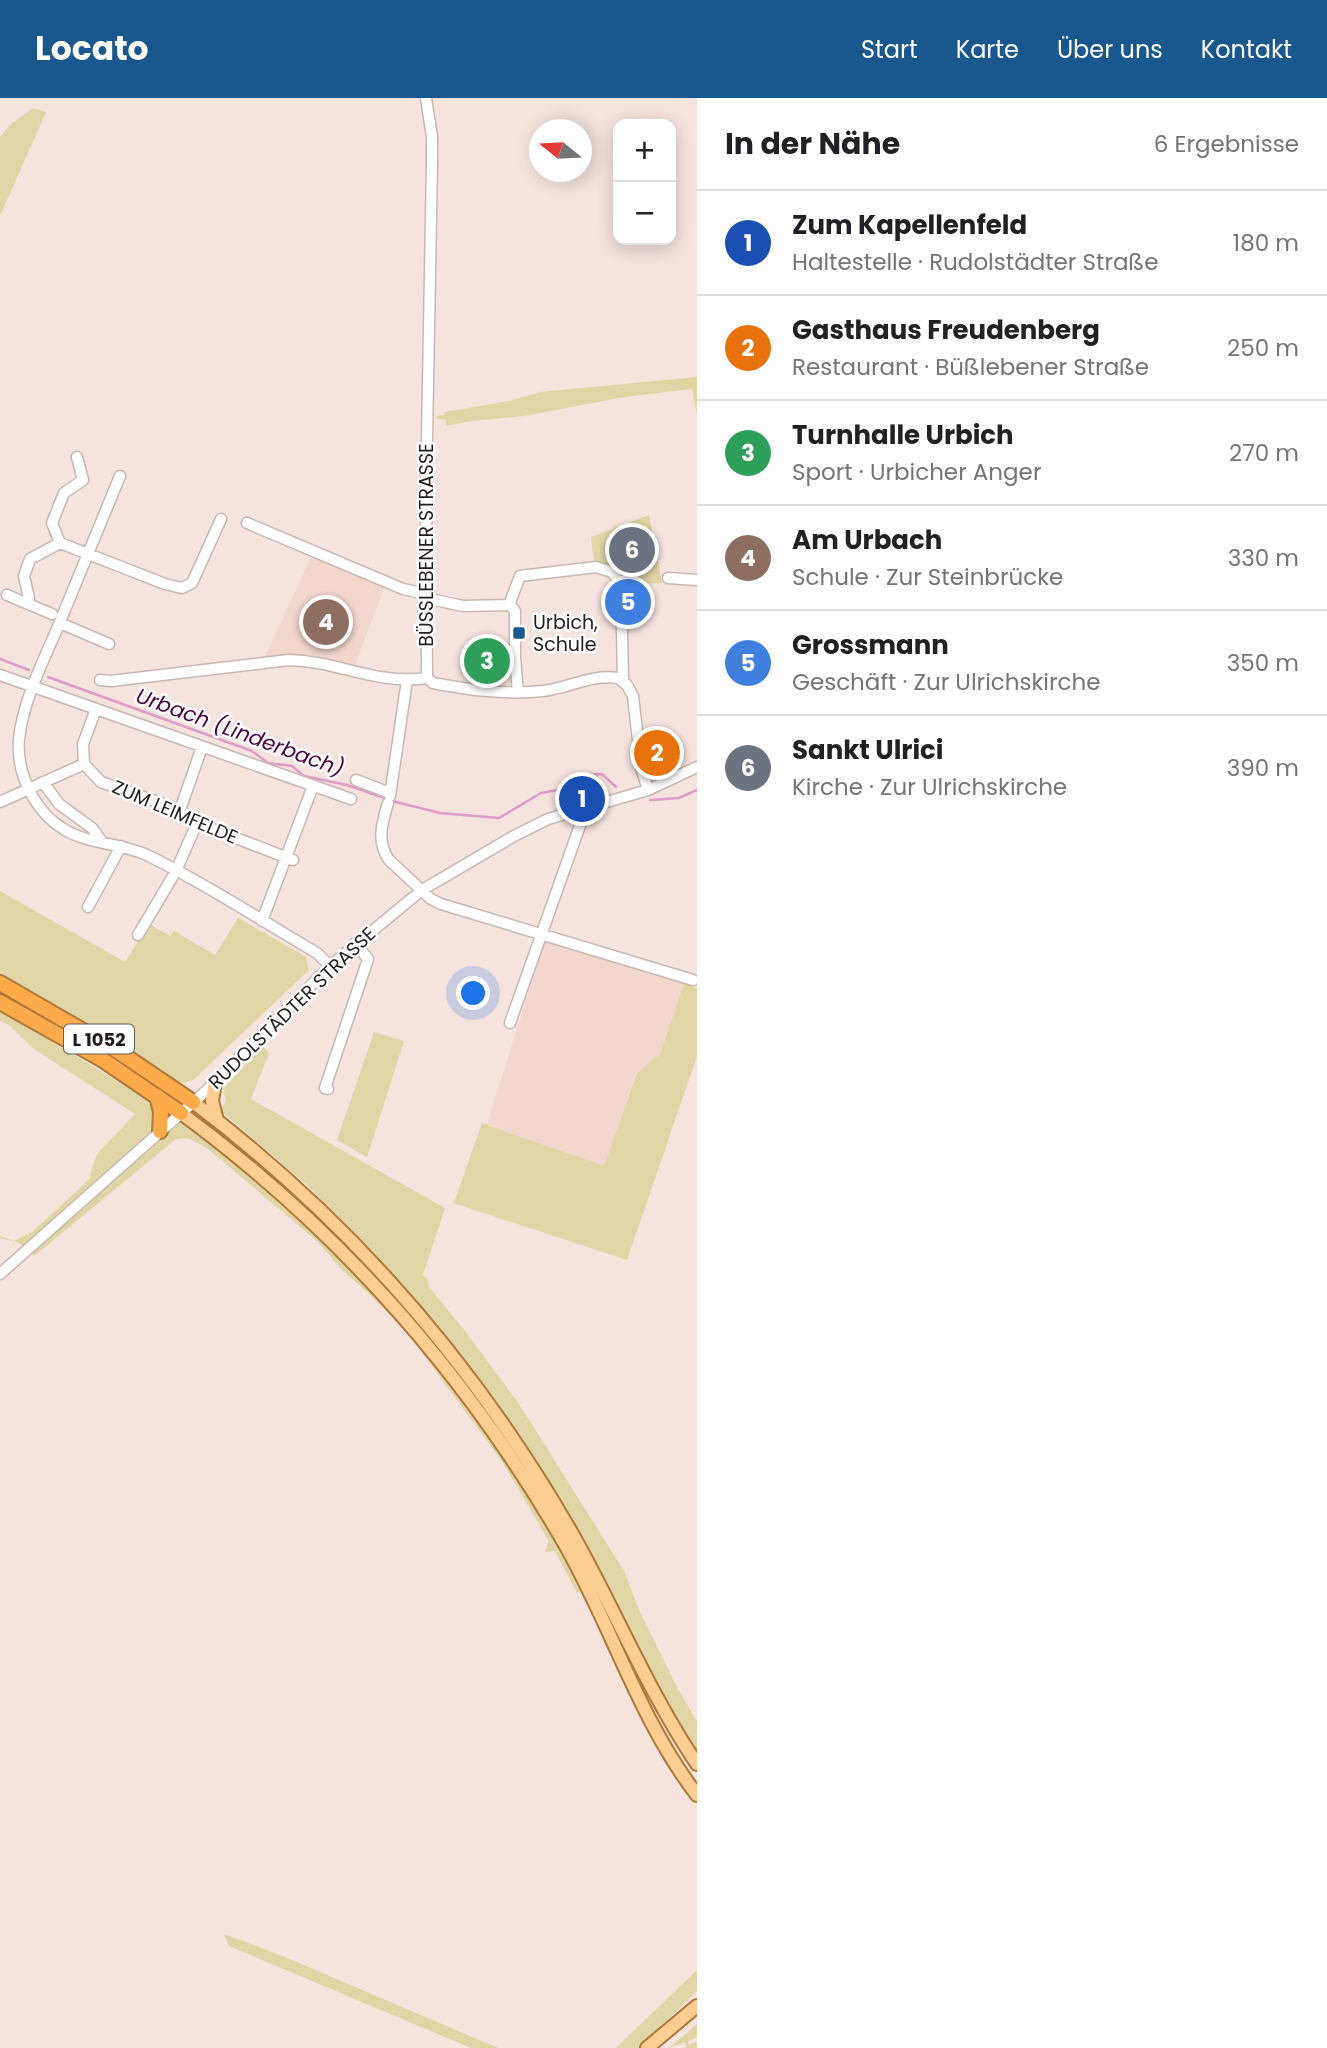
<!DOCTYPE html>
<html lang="de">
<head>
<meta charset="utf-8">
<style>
	:root { --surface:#fff; --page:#f2f2f2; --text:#202124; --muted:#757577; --line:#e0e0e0; --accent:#19588e }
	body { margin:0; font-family:Poppins,sans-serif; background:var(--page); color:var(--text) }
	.controls { position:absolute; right:21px; top:21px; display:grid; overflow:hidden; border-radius:14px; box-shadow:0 4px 18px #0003 }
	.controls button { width:63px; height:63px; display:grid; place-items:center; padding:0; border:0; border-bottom:2px solid var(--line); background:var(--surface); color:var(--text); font:35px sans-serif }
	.compass { position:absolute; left:529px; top:21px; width:63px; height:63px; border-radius:50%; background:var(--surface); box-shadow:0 4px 18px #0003; rotate:288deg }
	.you { position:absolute; left:474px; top:896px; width:24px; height:24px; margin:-18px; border:5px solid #fff; border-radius:50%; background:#1a73e8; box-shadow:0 0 0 10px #1a73e833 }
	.badge { display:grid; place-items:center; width:46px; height:46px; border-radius:50%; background:var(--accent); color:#fff; font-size:23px; font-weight:700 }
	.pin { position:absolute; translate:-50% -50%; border:4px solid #fff; box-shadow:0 2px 7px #0006 }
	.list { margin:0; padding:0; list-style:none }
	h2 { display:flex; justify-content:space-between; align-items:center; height:91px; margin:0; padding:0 28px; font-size:30px }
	h2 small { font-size:23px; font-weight:400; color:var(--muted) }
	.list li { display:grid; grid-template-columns:46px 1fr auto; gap:21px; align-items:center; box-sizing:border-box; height:105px; padding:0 28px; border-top:2px solid var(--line) }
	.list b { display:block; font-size:26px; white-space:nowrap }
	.list p { margin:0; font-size:23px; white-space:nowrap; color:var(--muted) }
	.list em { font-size:23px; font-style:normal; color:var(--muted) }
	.map { position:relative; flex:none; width:697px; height:1950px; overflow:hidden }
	header { display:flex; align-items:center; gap:42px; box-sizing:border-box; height:98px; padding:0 35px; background:var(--accent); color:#fff }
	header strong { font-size:33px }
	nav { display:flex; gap:38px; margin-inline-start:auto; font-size:24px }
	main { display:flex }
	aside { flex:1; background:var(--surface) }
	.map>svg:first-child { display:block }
	.built { fill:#f1d7ce }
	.green { fill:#dfd5a5 }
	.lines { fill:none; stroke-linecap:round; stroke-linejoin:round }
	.stream { stroke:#df9cca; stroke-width:2.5 }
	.minor-casing { stroke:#c9b8b2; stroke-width:13 }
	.major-casing { stroke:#af7939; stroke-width:16 }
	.highway-casing { stroke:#af7939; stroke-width:18 }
	.minor { stroke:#fff; stroke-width:10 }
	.major { stroke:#fdcd92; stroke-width:12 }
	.highway { stroke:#fbab49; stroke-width:14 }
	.poi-dot { fill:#19588e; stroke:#fff; stroke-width:2.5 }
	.labels { text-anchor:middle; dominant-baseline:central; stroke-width:5; stroke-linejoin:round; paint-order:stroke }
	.shield { fill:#fff; stroke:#64605f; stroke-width:2 }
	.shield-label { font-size:18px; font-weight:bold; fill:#221c1a }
	.street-label { font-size:19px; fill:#221c1a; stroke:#fff }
	.poi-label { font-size:19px; fill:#221c1a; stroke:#fff; text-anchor:start }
	.water-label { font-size:21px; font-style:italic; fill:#4f0040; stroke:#fff }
</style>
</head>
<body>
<header>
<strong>Locato</strong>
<nav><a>Start</a><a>Karte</a><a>Über uns</a><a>Kontakt</a></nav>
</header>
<main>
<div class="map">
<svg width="697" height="1950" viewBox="0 0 697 1950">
	<rect width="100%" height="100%" fill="#f5e3dd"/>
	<path class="built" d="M312,457L381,485L384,490L355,567L334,561L297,559L264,561Z
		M545,843L684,886L660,956L636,975L604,1069L487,1026Z"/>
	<path class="green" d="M33,10L46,14L0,118V39L11,26Z
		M697,279V317L692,291L624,299L524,318L471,323L446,328V321H437L436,318L444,317L445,314L509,303L540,294Z
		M649,417L662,485L624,487C616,472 611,468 594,465L591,439Z
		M0,793L125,864L149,826L170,838L174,833L215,857L238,820L306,859L309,872L193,982L184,985L175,982L173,984L0,880Z
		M684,886L697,890V958L627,1162L454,1105L482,1025L604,1068L637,975L660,956Z
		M0,911C11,916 23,922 32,929C38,933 43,938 49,942C82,962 115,981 148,1003C165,1015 185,1024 202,1037C361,1162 489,1312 582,1493L577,1495L555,1453L545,1454L549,1443L501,1362L409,1237L369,1196L341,1171L317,1143L207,1050L187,1040L176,1041L34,1158L20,1145L0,1140V1138L14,1143L32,1134L79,1091L89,1081L97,1056L135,1016L34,951L9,927L0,923Z
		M374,934L404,943L367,1059L337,1042Z
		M263,948L269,955L251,1001L445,1110L423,1177L427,1181L429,1189L465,1233L519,1306L624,1473L639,1512L678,1591L697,1624V1657L503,1316L449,1244L383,1167L307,1087L221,1013L226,1002L223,991Z
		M206,1024L319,1116L387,1186L385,1188C329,1129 267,1077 204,1026Z
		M224,1836L285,1859L498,1950H471L229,1848Z
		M697,1872V1893L638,1950H616Z
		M697,1926V1939L688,1943L689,1947L697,1944V1950H684L687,1949L685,1944L669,1950Z"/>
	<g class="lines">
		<path class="stream" d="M0,561L29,572
			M48,579L252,653L268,665L292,668L304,678L347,687L396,704L440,715L499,720L541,695L562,691L577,677L602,676L616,689
			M650,702L679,700L697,692"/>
		<g class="minor-casing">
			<path id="minor" d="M426,0L432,39V63L426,397L427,580L433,585C470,592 505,597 543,593C568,590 592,576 618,580L627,587L633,598L641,669L648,692
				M77,359L83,382L64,395L52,425L60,445L165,486L182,490L192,485L221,421
				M120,378C99,429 78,480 57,531C42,566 23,603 19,641C16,676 35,714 65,732C91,747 124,745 151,759C208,787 262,823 317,855L330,868
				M247,425L403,491L426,496
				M668,480L697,482
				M7,497L52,516
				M426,500L463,508L510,507L515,513V560L518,594
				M27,505L29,500L24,478L30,461L60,445
				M509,507L520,478L596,469L612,474L621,486L623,583
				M60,525L109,546
				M0,577L351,701
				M100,582L111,583L289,562C339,563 374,587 427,580
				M96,611L83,646L84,666L101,684L180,712L197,725L293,762
				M356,682L390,695
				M43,684L59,706L92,730L103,745
				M390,698L407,582
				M0,704L84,666
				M388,705C382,726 376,743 389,762L431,801L441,806L693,882
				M180,712L202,649
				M88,809L121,748
				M262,823L313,688
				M138,837L176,773L197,725
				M510,925L583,719L581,711
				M328,991L325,990L368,861L355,845
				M0,1176L206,993L330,868L422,792L514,738L548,721L648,692L697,669"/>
		</g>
		<g class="major-casing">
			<path id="major" d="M215,984L212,1003L217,1022
				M193,1004C351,1123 476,1267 574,1439C616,1514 649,1595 697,1666
				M181,1015C341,1133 468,1277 567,1450C613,1532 640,1623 697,1697
				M647,1950L697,1908"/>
		</g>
		<g class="highway-casing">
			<path id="highway" d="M0,885L116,952L193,1004
				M0,904L103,962L181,1015
				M157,998L161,1014L160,1033"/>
		</g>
		<use href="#minor" class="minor"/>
		<use href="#major" class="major"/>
		<use href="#highway" class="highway"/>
	</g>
	<rect class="poi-dot" x="512" y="528" width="14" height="14" rx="3.5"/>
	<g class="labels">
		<rect class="shield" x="64" y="926.5" width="70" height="29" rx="5"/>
		<g class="shield-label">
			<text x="99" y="941">L 1052</text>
		</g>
		<g class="street-label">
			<text transform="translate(426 447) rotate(-90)">BÜSSLEBENER STRASSE</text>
			<text transform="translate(175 714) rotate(23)">ZUM LEIMFELDE</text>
			<text transform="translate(292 910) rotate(-44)">RUDOLSTÄDTER STRASSE</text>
		</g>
		<g class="poi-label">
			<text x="533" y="524">Urbich,<tspan x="533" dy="22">Schule</tspan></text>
		</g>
		<g class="water-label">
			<text transform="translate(240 634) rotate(20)">Urbach (Linderbach)</text>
		</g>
	</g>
</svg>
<div class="controls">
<button>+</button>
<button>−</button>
</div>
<svg class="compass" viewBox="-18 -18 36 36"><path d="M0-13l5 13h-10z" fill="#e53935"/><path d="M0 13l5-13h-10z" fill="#757577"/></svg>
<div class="you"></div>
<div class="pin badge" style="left:582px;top:701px;background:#1a4fb4">1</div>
<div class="pin badge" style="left:657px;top:655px;background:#e8710a">2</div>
<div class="pin badge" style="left:487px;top:563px;background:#2e9e5b">3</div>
<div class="pin badge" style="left:326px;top:524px;background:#8d6e63">4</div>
<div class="pin badge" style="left:628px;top:504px;background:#3f7fe0">5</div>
<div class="pin badge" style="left:632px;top:452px;background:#6b7280">6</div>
</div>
<aside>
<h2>In der Nähe<small>6 Ergebnisse</small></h2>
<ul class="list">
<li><span class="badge" style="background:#1a4fb4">1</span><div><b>Zum Kapellenfeld</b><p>Haltestelle · Rudolstädter Straße</p></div><em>180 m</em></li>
<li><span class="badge" style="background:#e8710a">2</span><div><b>Gasthaus Freudenberg</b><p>Restaurant · Büßlebener Straße</p></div><em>250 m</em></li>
<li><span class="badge" style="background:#2e9e5b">3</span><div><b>Turnhalle Urbich</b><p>Sport · Urbicher Anger</p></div><em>270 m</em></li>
<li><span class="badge" style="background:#8d6e63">4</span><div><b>Am Urbach</b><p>Schule · Zur Steinbrücke</p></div><em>330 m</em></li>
<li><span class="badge" style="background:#3f7fe0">5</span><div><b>Grossmann</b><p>Geschäft · Zur Ulrichskirche</p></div><em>350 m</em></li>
<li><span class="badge" style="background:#6b7280">6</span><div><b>Sankt Ulrici</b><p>Kirche · Zur Ulrichskirche</p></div><em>390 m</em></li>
</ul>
</aside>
</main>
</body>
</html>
